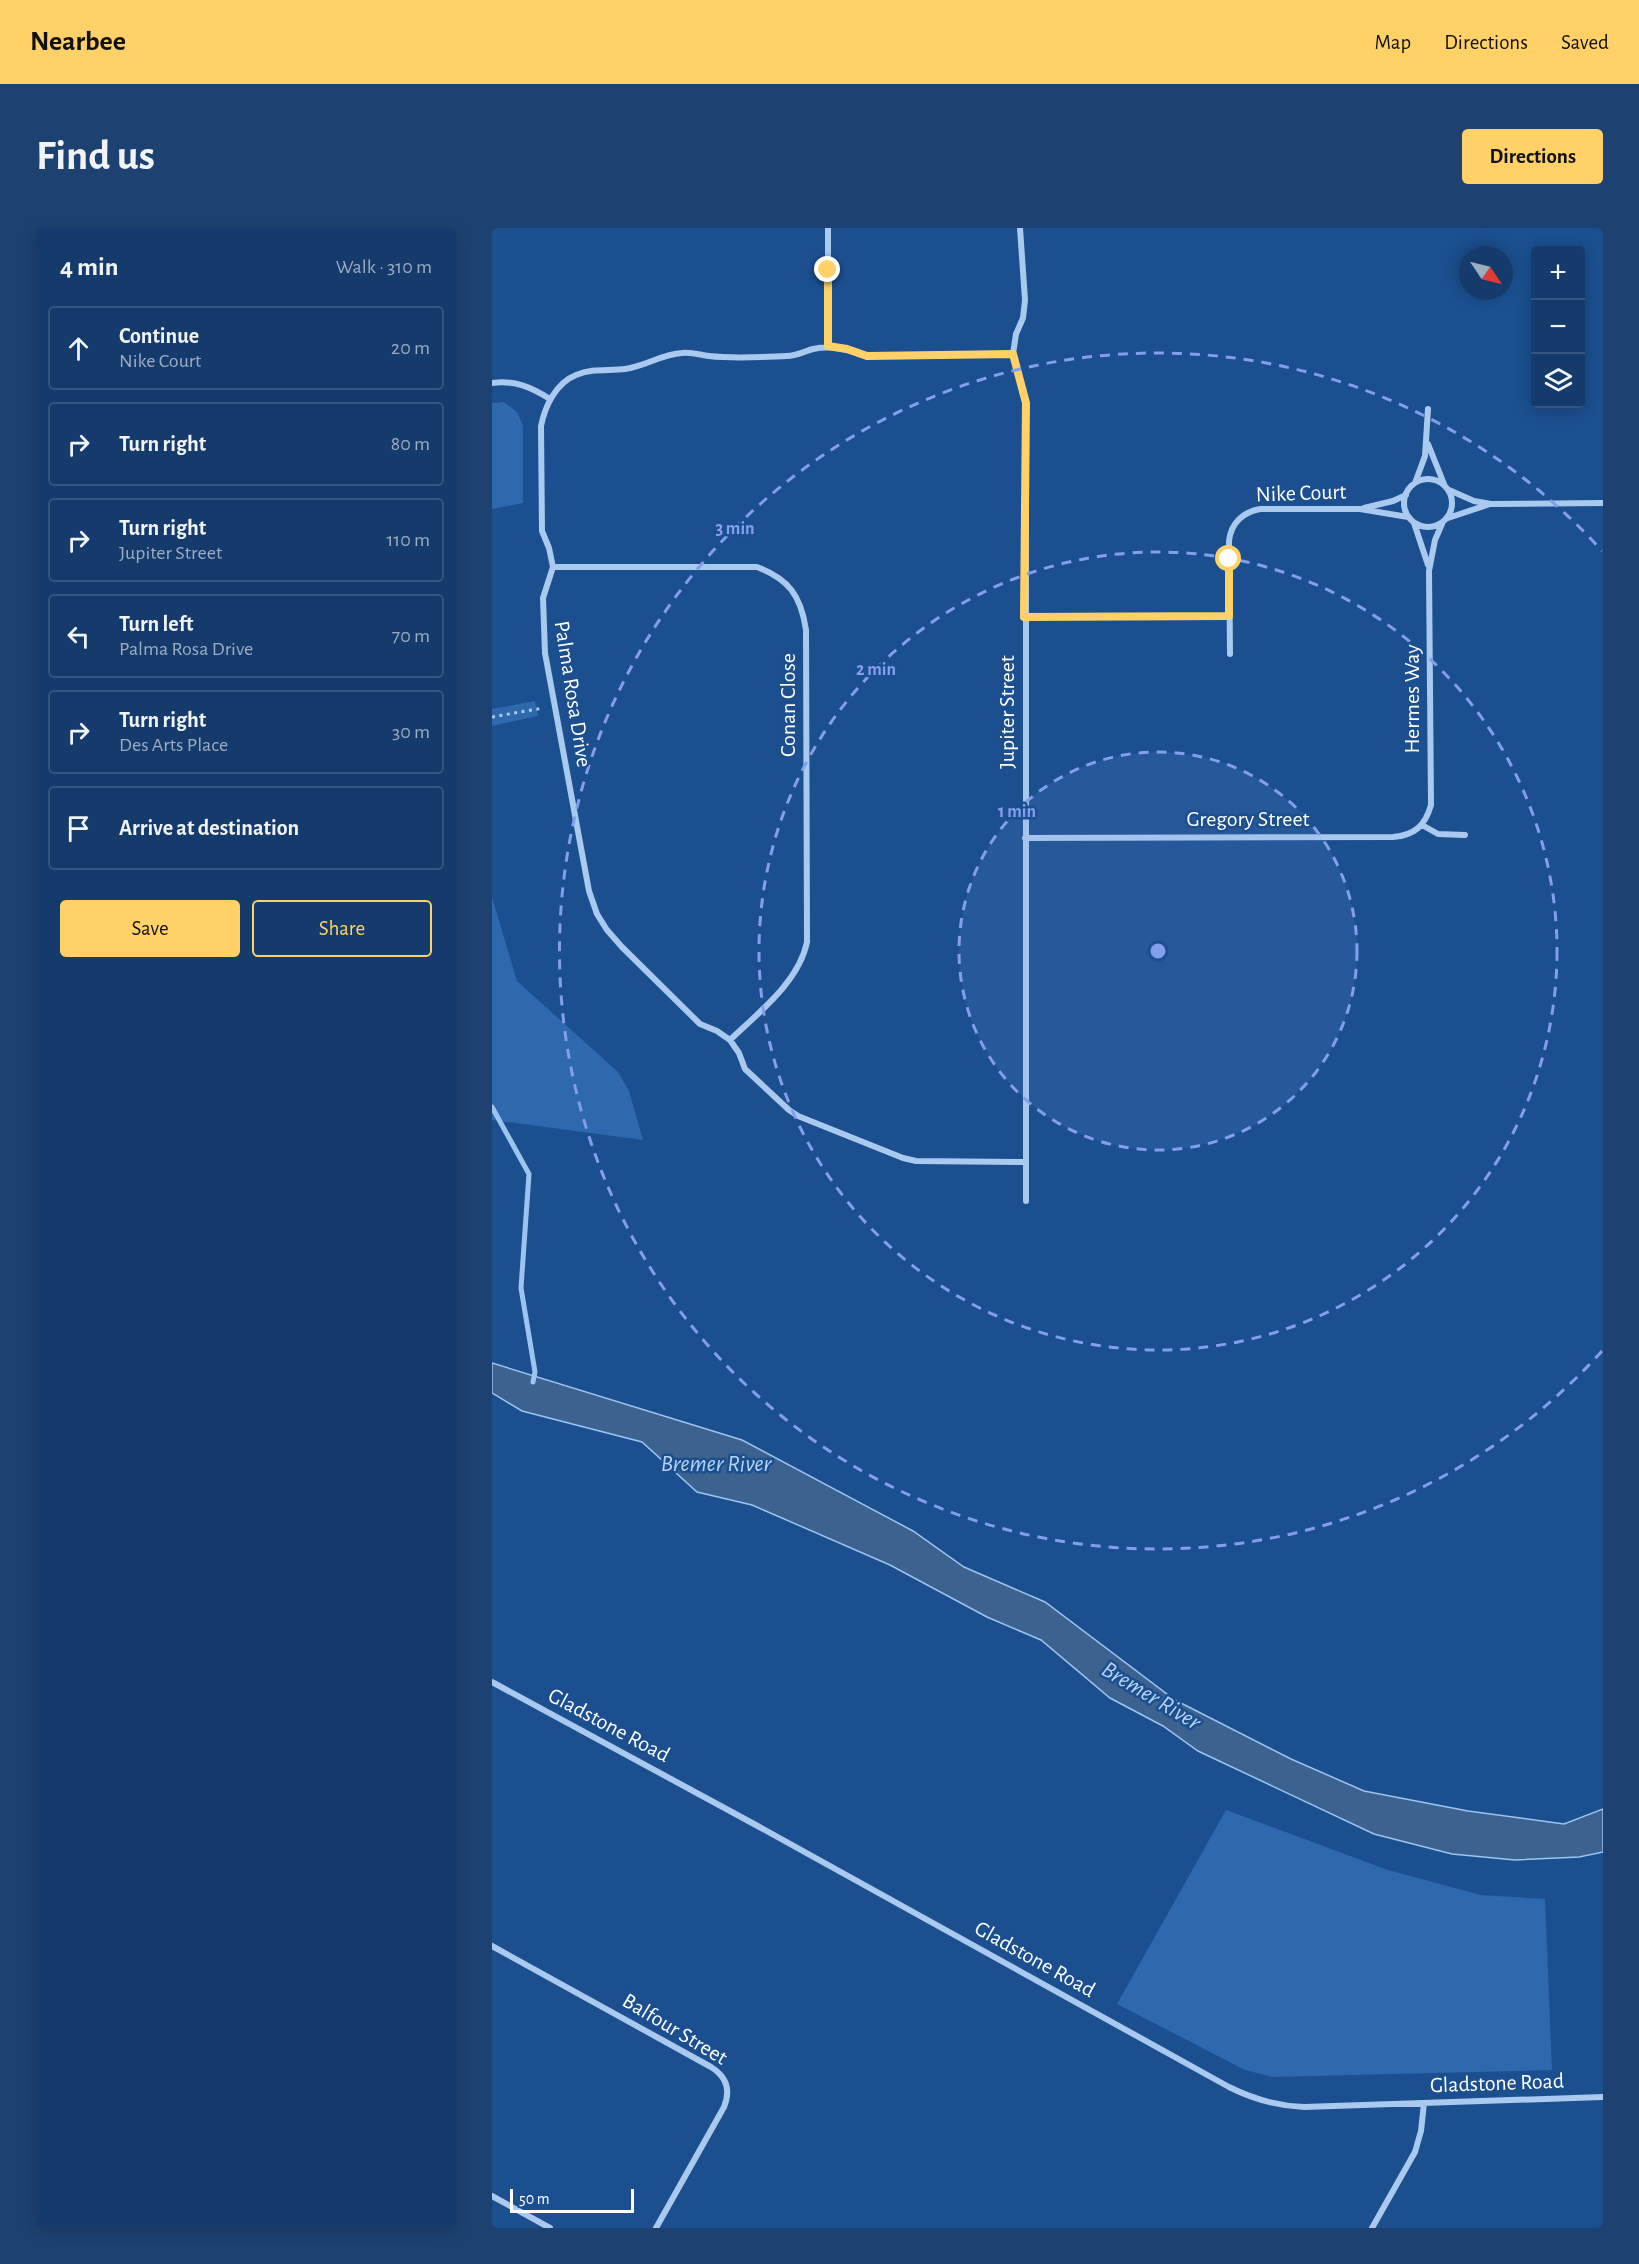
<!DOCTYPE html>
<html lang="en">
<head>
<meta charset="utf-8">
<style>
	:root { --surface:#143b6b; --page:#1d4271; --text:#f1f3f6; --muted:#9dadc1; --line:#33557e; --accent:#ffd166 }
	body { margin:0; font-family:"Alegreya Sans",sans-serif; background:var(--page); color:var(--text) }
	.controls { position:absolute; right:18px; top:18px; display:grid; overflow:hidden; border-radius:6px; box-shadow:0 3px 15px #0003 }
	.controls button { width:54px; height:54px; display:grid; place-items:center; padding:0; border:0; border-bottom:2px solid var(--line); background:var(--surface); color:var(--text); font:30px sans-serif }
	.compass { position:absolute; left:967px; top:18px; width:54px; height:54px; border-radius:50%; background:var(--surface); box-shadow:0 3px 15px #0003; rotate:125deg }
	.scale { position:absolute; left:18px; bottom:15px; width:124px; box-sizing:border-box; padding-left:6px; border:3px solid #fff; border-top:0; font-size:16px; line-height:21px; white-space:nowrap; color:#fff; -webkit-text-stroke:4px #1b4f8f; paint-order:stroke }
	.stop { position:absolute; width:18px; height:18px; margin:-14px; border:4px solid #ffd166; border-radius:50%; background:#fff }
	.stop.end { background:#ffd166; border-color:#fff; box-shadow:0 2px 6px #0008 }
	.list { margin:0; padding:0; list-style:none }
	h2 { display:flex; justify-content:space-between; align-items:center; height:78px; margin:0; padding:0 24px; font-size:26px }
	h2 small { font-size:20px; font-weight:400; color:var(--muted) }
	.list li { display:grid; grid-template-columns:39px 1fr auto; gap:18px; align-items:center; box-sizing:border-box; height:84px; margin:0 12px 12px; padding:0 12px; border:2px solid var(--line); border-radius:6px }
	.list b { display:block; font-size:22px; white-space:nowrap }
	.list p { margin:0; font-size:20px; white-space:nowrap; color:var(--muted) }
	.list em { font-size:20px; font-style:normal; color:var(--muted) }
	.actions { display:flex; gap:12px; padding:18px 24px }
	.actions a { flex:1; padding:14px 0; border:2px solid var(--accent); border-radius:6px; text-align:center; font-size:21px; color:var(--accent) }
	.actions .main { background:var(--accent); color:#111 }
	.icon { flex:none; width:33px; height:33px; fill:none; stroke:currentColor; stroke-width:2; stroke-linecap:round; stroke-linejoin:round }
	.map { position:relative; flex:none; width:1111px; height:2000px; overflow:hidden; border-radius:6px }
	header { display:flex; align-items:center; gap:36px; box-sizing:border-box; height:84px; padding:0 30px; background:var(--accent); color:#111 }
	header strong { font-size:28px }
	nav { display:flex; gap:33px; margin-inline-start:auto; font-size:21px }
	.intro { display:flex; align-items:center; justify-content:space-between; box-sizing:border-box; height:144px; padding:0 36px }
	h1 { margin:0; font-size:42px }
	.button { padding:15px 27px; border-radius:6px; background:var(--accent); color:#111; font-size:21px; font-weight:700 }
	main { display:flex; gap:36px; padding:0 36px }
	aside { flex:1; background:var(--surface); border-radius:6px; box-shadow:0 3px 15px #0003 }
	.map>svg:first-child { display:block }
	.green { fill:#2e69ad }
	.water { fill:#3c6290; stroke:#9cc4f0; stroke-width:1.5 }
	.lines { fill:none; stroke-linecap:round; stroke-linejoin:round }
	.stream { stroke:#9cc4f0; stroke-width:5 }
	.path { stroke:#a9c9ee; stroke-width:3; stroke-dasharray:3 4.5; stroke-linecap:butt }
	.street { stroke:#a9c9ee; stroke-width:6 }
	.route { stroke:#ffd166; stroke-width:8 }
	.ring { fill:none; stroke:#839eea; stroke-width:3; stroke-dasharray:10 8 }
	.labels { text-anchor:middle; dominant-baseline:central; stroke-width:5; stroke-linejoin:round; paint-order:stroke }
	.street-label { font-size:22px; fill:#fff; stroke:#1b4f8f }
	.water-label { font-size:24px; font-style:italic; fill:#b5d3f5; stroke:#1b4f8f }
	.centre { fill:#839eea; stroke:#1b4f8f; stroke-width:3 }
	.ring-label { font-size:18px; text-anchor:middle; font-weight:bold; fill:#839eea; stroke:#1b4f8f; stroke-width:5; stroke-linejoin:round; paint-order:stroke }
</style>
</head>
<body>
<header>
<strong>Nearbee</strong>
<nav><a>Map</a><a>Directions</a><a>Saved</a></nav>
</header>
<div class="intro"><h1>Find us</h1><a class="button">Directions</a></div>
<main>
<aside>
<h2>4 min<small>Walk · 310 m</small></h2>
<ul class="list">
<li><svg class="icon" aria-label="ahead" viewBox="0 0 24 24"><path d="M12 20V5M6 11l6-6 6 6"/></svg><div><b>Continue</b><p>Nike Court</p></div><em>20 m</em></li>
<li><svg class="icon" aria-label="right" viewBox="0 0 24 24"><path d="M7 20v-9h11M14 6l5 5-5 5"/></svg><div><b>Turn right</b></div><em>80 m</em></li>
<li><svg class="icon" aria-label="right" viewBox="0 0 24 24"><path d="M7 20v-9h11M14 6l5 5-5 5"/></svg><div><b>Turn right</b><p>Jupiter Street</p></div><em>110 m</em></li>
<li><svg class="icon" aria-label="left" viewBox="0 0 24 24"><path d="M17 20v-9H6M10 6l-5 5 5 5"/></svg><div><b>Turn left</b><p>Palma Rosa Drive</p></div><em>70 m</em></li>
<li><svg class="icon" aria-label="right" viewBox="0 0 24 24"><path d="M7 20v-9h11M14 6l5 5-5 5"/></svg><div><b>Turn right</b><p>Des Arts Place</p></div><em>30 m</em></li>
<li><svg class="icon" aria-label="arrive" viewBox="0 0 24 24"><path d="M6 21V4h12l-3 4 3 4H6"/></svg><div><b>Arrive at destination</b></div></li>
</ul>
<div class="actions"><a class="main">Save</a><a>Share</a></div>
</aside>
<div class="map">
<svg width="1111" height="2000" viewBox="0 0 1111 2000">
	<rect width="100%" height="100%" fill="#1b4f8f"/>
	<path class="green" d="M12,174L25,184L31,197V275L0,281V175Z
		M43,473L46,488L0,498V481Z
		M0,669L25,753L126,844L137,863L151,912L0,892Z
		M734,1582L896,1642L989,1667L1053,1671L1060,1842L781,1849L753,1842L625,1776Z"/>
	<path class="water" d="M0,1135L250,1212L421,1303L472,1339L553,1374L683,1472L799,1531L872,1563L976,1583L1072,1596L1111,1581V1624L1087,1629L1023,1632L960,1626L882,1606L706,1523L671,1498L618,1470L549,1412L495,1389L398,1337L260,1277L205,1264L150,1214L30,1183L0,1165Z"/>
	<g class="lines">
		<path class="stream" d="M0,879L37,946L29,1060L43,1144L41,1154"/>
		<path class="path" d="M544,389L726,388
			M0,489L51,480"/>
		<path class="street" d="M336,0V118
			M528,0L533,72L531,90L524,106L521,126L534,175V973
			M521,126L375,128C357,122 341,117 321,121C313,123 304,128 295,128C270,129 243,131 217,128C208,127 200,124 190,125C170,126 154,138 133,141C117,143 100,140 84,147C64,155 53,178 49,198L50,303L57,320L61,339L51,370L53,425L97,663L105,686L115,702L130,719L208,796L225,803L238,812L247,825L253,841L297,882L306,888L411,930L424,933L534,934
			M0,155C23,152 39,159 58,171
			M936,216L952,256
			M912 275a24 24 0 1 1 48 0a24 24 0 1 1-48 0Z
			M923,255L933,228L936,181
			M957,262L982,273L999,276L1111,275
			M872,280L901,273L914,267
			M956,290L998,276
			M922,295L936,337
			M61,339H265C297,351 309,368 314,402L315,714C307,754 266,785 238,812
			M738,426L737,313C739,295 751,284 768,281H868L916,289
			M930,597L946,606L973,607
			M533,610L901,609C923,607 933,598 939,577L937,343L943,312L950,296
			M0,1454L262,1596L737,1859C761,1871 785,1878 812,1879L1111,1869
			M0,1718L219,1839C235,1849 239,1862 232,1879L164,2000
			M0,1968L58,2000
			M880,2000L923,1924L929,1903L932,1875"/>
	</g>
	<g class="lines">
		<path class="route" d="M336,42V118L355,121L375,128L521,126L534,175L532,389L737,388V331"/>
	</g>
	<circle cx="666" cy="723" r="199" fill="#839eea" fill-opacity=".12"/>
	<g class="ring">
		<circle cx="666" cy="723" r="199"/>
		<circle cx="666" cy="723" r="399"/>
		<path d="M1110 1123A598 598 0 1 1 1110 323"/>
	</g>
	<g class="labels">
		<g class="street-label">
			<text transform="translate(809 265) rotate(-2)">Nike Court</text>
			<text transform="translate(81 466) rotate(81)">Palma Rosa Drive</text>
			<text transform="translate(920 471) rotate(-90)">Hermes Way</text>
			<text transform="translate(296 477) rotate(-90)">Conan Close</text>
			<text transform="translate(515 484) rotate(-90)">Jupiter Street</text>
			<text x="756" y="591">Gregory Street</text>
			<text transform="translate(117 1497) rotate(28)">Gladstone Road</text>
			<text transform="translate(543 1731) rotate(29)">Gladstone Road</text>
			<text transform="translate(183 1801) rotate(31)">Balfour Street</text>
			<text transform="translate(1005 1855) rotate(-2)">Gladstone Road</text>
		</g>
		<g class="water-label">
			<text x="224" y="1236">Bremer River</text>
			<text transform="translate(659 1468) rotate(31)">Bremer River</text>
		</g>
	</g>
	<circle cx="666" cy="723" r="9" class="centre"/>
	<g class="ring-label">
		<text x="243" y="306">3 min</text>
		<text x="384" y="447">2 min</text>
		<text x="525" y="589">1 min</text>
	</g>
</svg>
<div class="controls">
<button>+</button>
<button>−</button>
<button><svg class="icon" aria-label="layers" viewBox="0 0 24 24"><path d="M12 4l9 5-9 5-9-5zM3 14l9 5 9-5"/></svg></button>
</div>
<svg class="compass" viewBox="-18 -18 36 36"><path d="M0-13l5 13h-10z" fill="#e53935"/><path d="M0 13l5-13h-10z" fill="#9dadc1"/></svg>
<div class="scale">50 m</div>
<div class="stop" style="left:737px;top:331px"></div>
<div class="stop end" style="left:336px;top:42px"></div>
</div>
</main>
</body>
</html>
